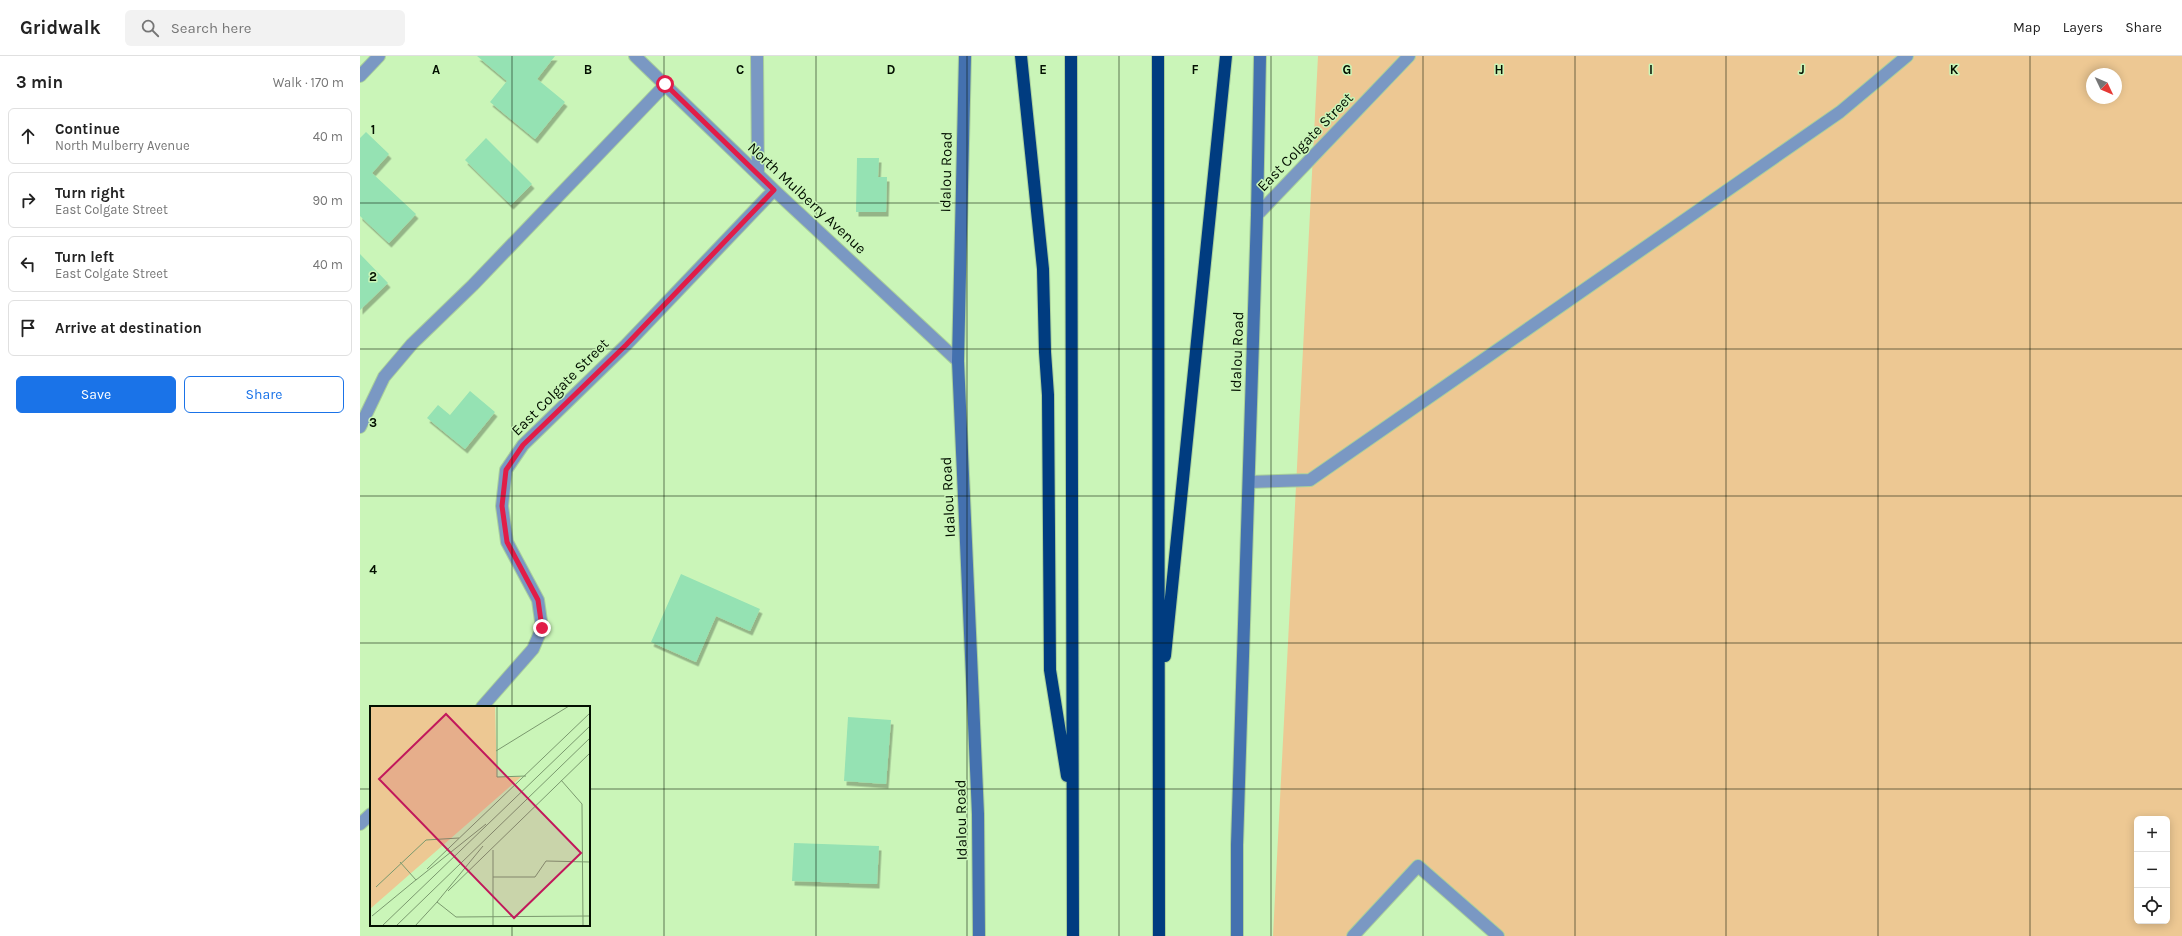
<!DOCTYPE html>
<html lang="en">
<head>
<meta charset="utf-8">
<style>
	:root { --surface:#fff; --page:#f2f2f2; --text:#222; --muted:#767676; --line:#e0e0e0; --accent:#1a73e8 }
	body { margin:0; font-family:Karla,sans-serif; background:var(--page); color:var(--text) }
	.controls { position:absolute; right:12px; bottom:12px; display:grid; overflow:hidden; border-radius:6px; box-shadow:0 2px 10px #0003 }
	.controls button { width:36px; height:36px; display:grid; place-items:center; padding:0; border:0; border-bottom:1px solid var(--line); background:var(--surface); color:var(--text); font:20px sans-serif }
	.compass { position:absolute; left:1726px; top:12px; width:36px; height:36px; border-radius:50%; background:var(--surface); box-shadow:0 2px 10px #0003; rotate:134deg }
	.stop { position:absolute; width:12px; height:12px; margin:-9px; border:3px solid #e11d48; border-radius:50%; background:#fff }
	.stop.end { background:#e11d48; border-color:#fff; box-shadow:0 1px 4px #0008 }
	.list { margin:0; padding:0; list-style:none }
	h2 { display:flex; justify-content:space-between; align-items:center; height:52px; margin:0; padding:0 16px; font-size:17px }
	h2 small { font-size:13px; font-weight:400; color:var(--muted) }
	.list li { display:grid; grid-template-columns:26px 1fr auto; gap:12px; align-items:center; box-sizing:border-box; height:56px; margin:0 8px 8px; padding:0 8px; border:1px solid var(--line); border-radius:6px }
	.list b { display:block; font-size:15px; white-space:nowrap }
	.list p { margin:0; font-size:13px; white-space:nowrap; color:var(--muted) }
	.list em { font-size:13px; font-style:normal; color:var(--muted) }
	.actions { display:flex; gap:8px; padding:12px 16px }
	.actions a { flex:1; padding:9px 0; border:1px solid var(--accent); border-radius:6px; text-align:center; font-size:14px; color:var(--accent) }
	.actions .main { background:var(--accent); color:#fff }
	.icon { flex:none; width:22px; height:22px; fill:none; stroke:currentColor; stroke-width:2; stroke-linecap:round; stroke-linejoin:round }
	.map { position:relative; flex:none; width:1822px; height:880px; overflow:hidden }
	header { display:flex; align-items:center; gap:24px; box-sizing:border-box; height:56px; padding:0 20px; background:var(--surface); border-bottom:1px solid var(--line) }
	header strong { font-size:19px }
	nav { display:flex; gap:22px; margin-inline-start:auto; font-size:14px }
	.search { width:280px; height:36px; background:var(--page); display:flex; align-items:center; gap:10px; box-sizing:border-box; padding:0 14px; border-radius:6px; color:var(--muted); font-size:15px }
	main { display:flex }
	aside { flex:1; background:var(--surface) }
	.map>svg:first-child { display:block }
	.green { fill:#edc893; fill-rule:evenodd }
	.building { fill:#95e2b3; filter:url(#shadow) }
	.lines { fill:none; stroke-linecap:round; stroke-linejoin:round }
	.lane-casing { stroke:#aad09b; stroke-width:14 }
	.street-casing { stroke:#aad09b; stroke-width:14 }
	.secondary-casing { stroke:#aad09b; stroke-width:14 }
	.highway-casing { stroke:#aad09b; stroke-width:14 }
	.lane { stroke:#7a98c3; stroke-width:12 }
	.street { stroke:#7a98c3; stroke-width:12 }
	.secondary { stroke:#4471af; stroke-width:12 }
	.highway { stroke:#003c80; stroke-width:12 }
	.route { stroke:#e11d48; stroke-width:5 }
	.grid { fill:none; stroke:#031000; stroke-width:1; stroke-opacity:0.55 }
	.labels { text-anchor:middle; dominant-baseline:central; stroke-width:3; stroke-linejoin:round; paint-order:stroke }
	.street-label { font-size:15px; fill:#031000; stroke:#caf5b8 }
	.inset-road { fill:none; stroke:#7a996e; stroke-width:1 }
	.view { fill:#c2185b; fill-opacity:0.15; stroke:#c2185b; stroke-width:2 }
	.inset-edge { fill:none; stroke:#031000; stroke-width:2 }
	.grid-label { font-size:13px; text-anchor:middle; font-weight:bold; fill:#031000; stroke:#caf5b8; stroke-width:3; stroke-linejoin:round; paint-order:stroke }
</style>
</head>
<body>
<header>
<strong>Gridwalk</strong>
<div class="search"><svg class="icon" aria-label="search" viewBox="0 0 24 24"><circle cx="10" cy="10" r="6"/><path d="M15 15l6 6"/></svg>Search here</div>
<nav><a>Map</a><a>Layers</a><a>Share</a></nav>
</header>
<main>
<aside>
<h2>3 min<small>Walk · 170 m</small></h2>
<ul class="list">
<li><svg class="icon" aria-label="ahead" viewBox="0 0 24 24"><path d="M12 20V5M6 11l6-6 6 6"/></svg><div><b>Continue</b><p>North Mulberry Avenue</p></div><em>40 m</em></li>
<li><svg class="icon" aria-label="right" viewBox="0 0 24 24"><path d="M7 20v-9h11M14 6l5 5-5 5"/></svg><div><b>Turn right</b><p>East Colgate Street</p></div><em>90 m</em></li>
<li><svg class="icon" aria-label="left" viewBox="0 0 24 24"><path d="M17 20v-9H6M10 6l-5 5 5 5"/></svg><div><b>Turn left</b><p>East Colgate Street</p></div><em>40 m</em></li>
<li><svg class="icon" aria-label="arrive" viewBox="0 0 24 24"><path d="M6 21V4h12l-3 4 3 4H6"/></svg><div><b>Arrive at destination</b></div></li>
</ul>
<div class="actions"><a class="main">Save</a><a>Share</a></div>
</aside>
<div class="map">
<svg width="1822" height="880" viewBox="0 0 1822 880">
	<defs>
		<filter id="shadow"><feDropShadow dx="2.5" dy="4.5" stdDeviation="0" flood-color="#0004"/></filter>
	</defs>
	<rect width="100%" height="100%" fill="#caf5b8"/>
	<path class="green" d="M958,0H1822V880H1136L1058,810L993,880H913ZM1732,18H1756V42H1732ZM1777,763H1807V865H1777Z"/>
	<path class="building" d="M117,0H195L177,23L205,46L175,83L130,46L147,25Z
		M6,76L29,98L12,117L56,158L29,187L0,160V82Z
		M126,82L172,128L151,149L105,104Z
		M497,102H519L518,121H527L526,156H496Z
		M0,198L28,227L0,254Z
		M110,335L135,356L105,393L67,362L78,349L90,359Z
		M321,518L400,553L390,575L356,560L336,606L291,586Z
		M488,661L531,664L526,728L484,725Z
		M434,787L519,790L517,828L432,825Z"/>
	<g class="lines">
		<g class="lane-casing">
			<path id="lane" d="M397,0L398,118
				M0,371L24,321L52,288L113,229L305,29
				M889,426L950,424L1480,56L1547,0"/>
		</g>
		<g class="street-casing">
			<path id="street" d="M275,0L414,134L598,305
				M0,20L19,0
				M897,159L1049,0
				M122,651L173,593L182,572L178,544L147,486L142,450L146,414L163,389L266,289L414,134
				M0,768L11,758
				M993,880L1058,810L1138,880"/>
		</g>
		<g class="secondary-casing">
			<path id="secondary" d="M605,0L598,305L618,758L619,880
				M877,880V789L897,159L900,0"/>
		</g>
		<g class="highway-casing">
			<path id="highway" d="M661,0L683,213L685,296L688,339L690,614L707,720
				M711,0L713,880
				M798,0L799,880
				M805,600L866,0"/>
		</g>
		<use href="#lane" class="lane"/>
		<use href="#street" class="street"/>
		<use href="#secondary" class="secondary"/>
		<use href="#highway" class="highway"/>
	</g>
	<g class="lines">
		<path class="route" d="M182,572L178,544L147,486L142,450L146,414L163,389L266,289L414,134L305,28"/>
	</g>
	<path class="grid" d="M152,0V651M304,0V880M456,0V880M607,0V880M759,0V880M911,0V880M1063,0V880M1215,0V880M1366,0V880M1518,0V880M1670,0V880M0,147H1822M0,293H1822M0,440H1822M0,587H1822M0,733H11M229,733H1822M152,869V880"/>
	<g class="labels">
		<g class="street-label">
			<text transform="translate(945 86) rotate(-46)">East Colgate Street</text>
			<text transform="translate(586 116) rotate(-89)">Idalou Road</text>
			<text transform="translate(447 142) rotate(43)">North Mulberry Avenue</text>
			<text transform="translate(877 296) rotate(-88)">Idalou Road</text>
			<text transform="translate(200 331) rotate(-45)">East Colgate Street</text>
			<text transform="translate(588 441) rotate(-93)">Idalou Road</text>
			<text transform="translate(601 764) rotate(-91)">Idalou Road</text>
		</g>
	</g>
	<g transform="translate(10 650)">
		<rect width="220" height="220" fill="#caf5b8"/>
		<path d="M0,0H125L127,71H151L0,203Z" fill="#edc893"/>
		<path class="inset-road" d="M127,0V71L156,70M126,45L199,0M191,74L212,98L213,220M123,144V220M30,156L46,174M57,163L220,7M123,171H165L176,155L220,156M46,174L116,118M6,181L56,134L89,132M78,185L220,47M67,196L86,211L220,210M67,196L113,140M2,210L47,173M12,220L220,20M26,220L220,32M45,220L68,195"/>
		<path class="view" d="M76,8L211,147L144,212L9,73Z"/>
		<rect width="220" height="220" class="inset-edge"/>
	</g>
	<g class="grid-label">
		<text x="76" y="18">A</text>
		<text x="228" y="18">B</text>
		<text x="380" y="18">C</text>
		<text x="531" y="18">D</text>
		<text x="683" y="18">E</text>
		<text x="835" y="18">F</text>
		<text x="987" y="18">G</text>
		<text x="1139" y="18">H</text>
		<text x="1291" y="18">I</text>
		<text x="1442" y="18">J</text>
		<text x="1594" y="18">K</text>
		<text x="13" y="78">1</text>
		<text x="13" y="225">2</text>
		<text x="13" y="371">3</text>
		<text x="13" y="518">4</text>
	</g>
</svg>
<div class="controls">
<button>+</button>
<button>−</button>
<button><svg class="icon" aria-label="locate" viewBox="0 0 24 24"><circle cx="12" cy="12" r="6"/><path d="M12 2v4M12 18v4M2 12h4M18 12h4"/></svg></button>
</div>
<svg class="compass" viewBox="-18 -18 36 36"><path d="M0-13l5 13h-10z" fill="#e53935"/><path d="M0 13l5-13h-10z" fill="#767676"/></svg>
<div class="stop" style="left:305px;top:28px"></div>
<div class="stop end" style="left:182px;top:572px"></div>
</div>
</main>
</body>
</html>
